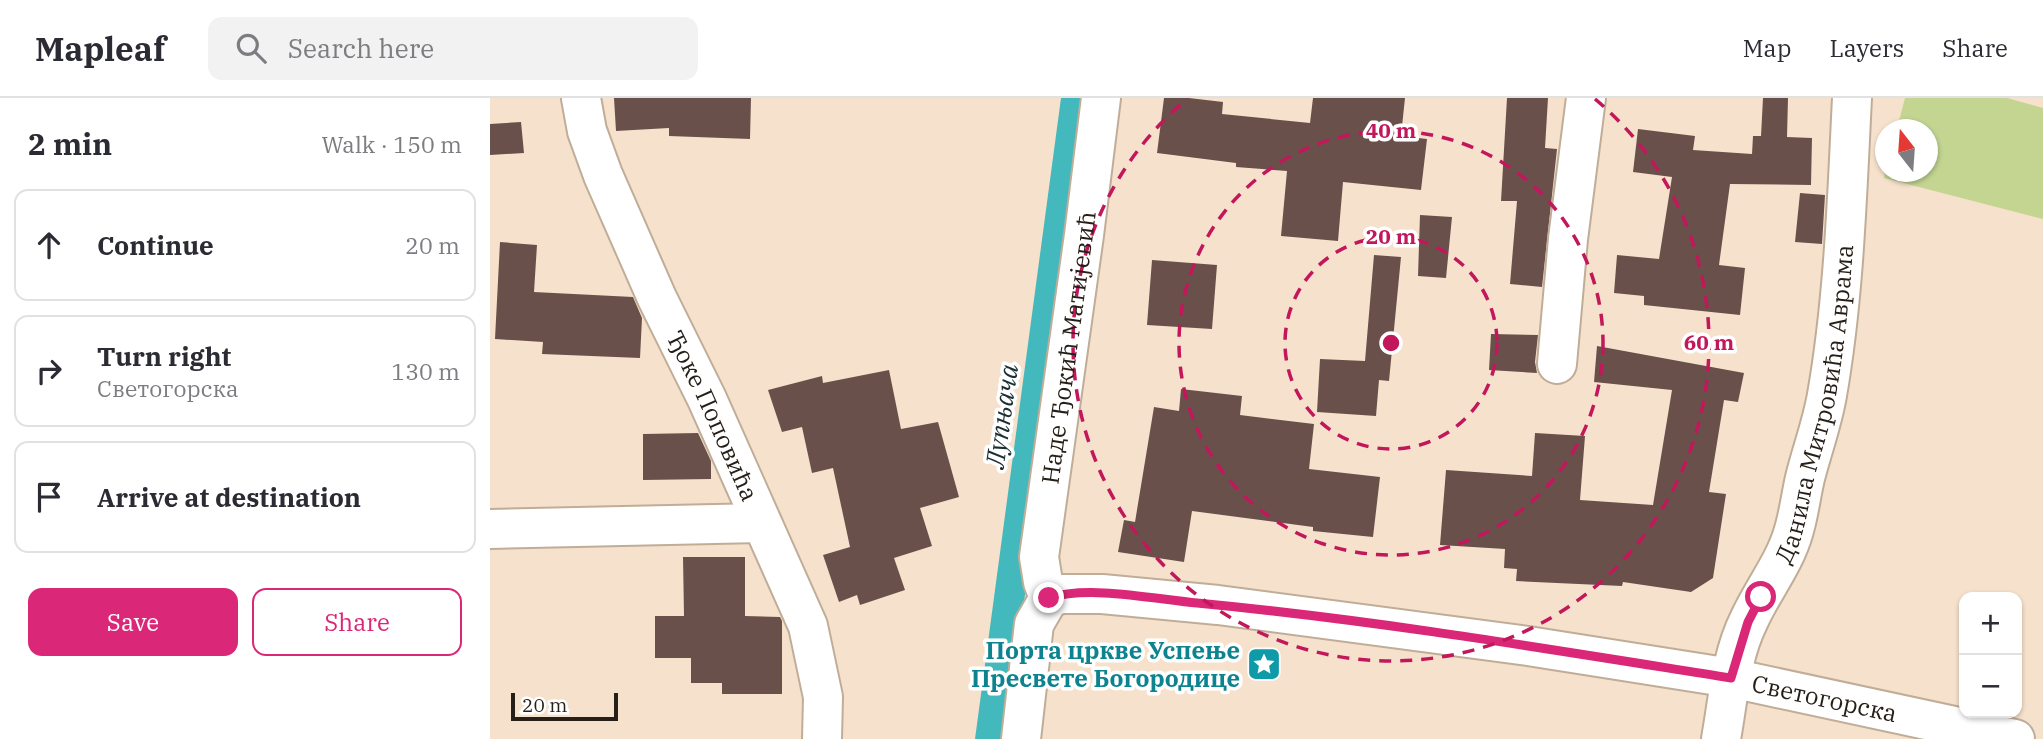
<!DOCTYPE html>
<html lang="en">
<head>
<meta charset="utf-8">
<style>
	:root { --surface:#fff; --page:#f2f2f3; --text:#2b2b33; --muted:#7c7c81; --line:#e1e1e2; --accent:#db2777 }
	body { margin:0; font-family:"IBM Plex Serif",serif; background:var(--page); color:var(--text) }
	.controls { position:absolute; right:21px; bottom:21px; display:grid; overflow:hidden; border-radius:14px; box-shadow:0 2px 5px #0004 }
	.controls button { width:63px; height:63px; display:grid; place-items:center; padding:0; border:0; border-bottom:2px solid var(--line); background:var(--surface); color:var(--text); font:35px sans-serif }
	.compass { position:absolute; left:1385px; top:21px; width:63px; height:63px; border-radius:50%; background:var(--surface); box-shadow:0 2px 5px #0004; rotate:343deg }
	.scale { position:absolute; left:21px; bottom:18px; width:107px; box-sizing:border-box; padding-left:7px; border:4px solid #261f17; border-top:0; font-size:19px; line-height:24px; white-space:nowrap; color:#261f17; -webkit-text-stroke:5px #fff; paint-order:stroke }
	.stop { position:absolute; width:21px; height:21px; margin:-16px; border:5px solid #db2777; border-radius:50%; background:#fff }
	.stop.end { background:#db2777; border-color:#fff; box-shadow:0 2px 7px #0008 }
	.list { margin:0; padding:0; list-style:none }
	h2 { display:flex; justify-content:space-between; align-items:center; height:91px; margin:0; padding:0 28px; font-size:30px }
	h2 small { font-size:23px; font-weight:400; color:var(--muted) }
	.list li { display:grid; grid-template-columns:46px 1fr auto; gap:21px; align-items:center; box-sizing:border-box; height:112px; margin:0 14px 14px; padding:0 14px; border:2px solid var(--line); border-radius:14px }
	.list b { display:block; font-size:26px; white-space:nowrap }
	.list p { margin:0; font-size:23px; white-space:nowrap; color:var(--muted) }
	.list em { font-size:23px; font-style:normal; color:var(--muted) }
	.actions { display:flex; gap:14px; padding:21px 28px }
	.actions a { flex:1; padding:16px 0; border:2px solid var(--accent); border-radius:14px; text-align:center; font-size:24px; color:var(--accent) }
	.actions .main { background:var(--accent); color:#fff }
	.icon { flex:none; width:38px; height:38px; fill:none; stroke:currentColor; stroke-width:2; stroke-linecap:round; stroke-linejoin:round }
	.map { position:relative; flex:none; width:1553px; height:641px; overflow:hidden }
	header { display:flex; align-items:center; gap:42px; box-sizing:border-box; height:98px; padding:0 35px; background:var(--surface); border-bottom:2px solid var(--line) }
	header strong { font-size:33px }
	nav { display:flex; gap:38px; margin-inline-start:auto; font-size:24px }
	.search { width:490px; height:63px; background:var(--page); display:flex; align-items:center; gap:18px; box-sizing:border-box; padding:0 24px; border-radius:14px; color:var(--muted); font-size:26px }
	main { display:flex }
	aside { flex:1; background:var(--surface) }
	.map>svg:first-child { display:block }
	.green { fill:#c3d591 }
	.water { fill:#44b9bd }
	.building { fill:#6a504b }
	.lines { fill:none; stroke-linecap:round; stroke-linejoin:round }
	.minor-casing { stroke:#c0ad98; stroke-width:42 }
	.minor { stroke:#fff; stroke-width:38 }
	.route { stroke:#db2777; stroke-width:9 }
	.ring { fill:none; stroke:#c2185b; stroke-width:3.5; stroke-dasharray:12 9 }
	.labels { text-anchor:middle; dominant-baseline:central; stroke-width:7; stroke-linejoin:round; paint-order:stroke }
	.street-label { font-size:24px; fill:#261f17; stroke:#fff }
	.culture-label { font-size:24px; font-weight:bold; fill:#0d838f; stroke:#fff; text-anchor:end }
	.water-label { font-size:26px; font-style:italic; fill:#1a2f2f; stroke:#fff }
	.centre { fill:#c2185b; stroke:#fff; stroke-width:3.5 }
	.ring-label { font-size:21px; text-anchor:middle; font-weight:bold; fill:#c2185b; stroke:#fff; stroke-width:7; stroke-linejoin:round; paint-order:stroke }
</style>
</head>
<body>
<header>
<strong>Mapleaf</strong>
<div class="search"><svg class="icon" aria-label="search" viewBox="0 0 24 24"><circle cx="10" cy="10" r="6"/><path d="M15 15l6 6"/></svg>Search here</div>
<nav><a>Map</a><a>Layers</a><a>Share</a></nav>
</header>
<main>
<aside>
<h2>2 min<small>Walk · 150 m</small></h2>
<ul class="list">
<li><svg class="icon" aria-label="ahead" viewBox="0 0 24 24"><path d="M12 20V5M6 11l6-6 6 6"/></svg><div><b>Continue</b></div><em>20 m</em></li>
<li><svg class="icon" aria-label="right" viewBox="0 0 24 24"><path d="M7 20v-9h11M14 6l5 5-5 5"/></svg><div><b>Turn right</b><p>Светогорска</p></div><em>130 m</em></li>
<li><svg class="icon" aria-label="arrive" viewBox="0 0 24 24"><path d="M6 21V4h12l-3 4 3 4H6"/></svg><div><b>Arrive at destination</b></div></li>
</ul>
<div class="actions"><a class="main">Save</a><a>Share</a></div>
</aside>
<div class="map">
<svg width="1553" height="641" viewBox="0 0 1553 641">
	<rect width="100%" height="100%" fill="#f6e2cc"/>
	<path class="green" d="M1415,0H1517L1553,10V121L1394,80L1395,73L1437,74V32L1407,31Z"/>
	<path class="water" d="M571,0H599L566,234L518,641H485Z"/>
	<path class="building" d="M124,0H261L260,41L179,38V30L126,33Z
		M674,0H699L733,4L732,16L820,25L823,0H915L911,38L937,41L931,92L853,84L848,143L791,138L797,73L746,69V65L667,55Z
		M1017,0H1058L1055,50L1067,51L1052,189L1020,186L1027,103H1011Z
		M1273,0H1298L1297,39L1322,40L1321,87L1240,86L1229,167L1255,170L1250,217L1154,207V198L1124,195L1127,157L1169,161L1182,79L1143,74L1148,31L1205,38L1203,52L1262,56L1263,38H1271Z
		M31,24L34,55L0,57V26Z
		M1310,95L1335,97L1332,146L1305,144Z
		M930,117L962,119L956,180L928,178Z
		M10,144L47,147L44,194L143,199L152,220L150,260L52,256L53,244L5,241Z
		M884,157L911,159L899,283L889,282L886,318L827,314L830,261L875,263Z
		M662,162L727,167L722,231L657,227Z
		M1001,236L1048,237L1045,264L1047,275L999,272Z
		M1107,248L1254,275L1248,304L1234,302L1219,394L1236,396L1223,480L1201,494L1133,484L1132,488L1026,483L1027,471L1014,470L1015,451L950,447L956,372L1042,378L1045,335L1095,338L1090,402L1163,407L1182,292L1104,284Z
		M399,272L411,331L448,324L469,399L430,410L442,448L404,460L415,492L370,507L367,497L349,504L333,457L360,449L343,370L322,375L312,329L292,334L278,292L332,278L333,285Z
		M691,291L752,298L750,317L824,326L819,371L890,379L883,439L823,433V429L702,413L694,464L628,454L634,422L645,424L664,309L689,313Z
		M208,335L221,363V381L153,382V336Z
		M193,459H255V518L290,519L292,523V596H232V585H201V560H165V518H194Z"/>
	<g class="lines">
		<g class="minor-casing">
			<g id="minor">
				<path id="s1" d="M91,0L97,33L113,77L167,200L217,301L318,528L333,599L332,641"/>
				<path d="M1067,266L1078,141L1096,0"/>
				<path d="M0,431L271,425"/>
				<path id="s2" d="M559,500L571,496H612L728,507L1038,548L1241,580L1525,641"/>
				<path id="s3" d="M559,500L553,484L549,459L594,137L611,0"/>
				<path d="M531,641L544,526L559,500"/>
				<path id="s4" d="M1231,641C1238,602 1241,558 1259,522C1273,491 1295,465 1304,432C1309,415 1311,397 1315,380C1322,352 1332,326 1337,297C1354,200 1357,99 1362,0"/>
			</g>
		</g>
		<use href="#minor" class="minor"/>
	</g>
	<g class="lines">
		<path class="route" d="M559,500C598,487 665,501 707,505C886,522 1064,552 1241,580L1258,524L1271,499"/>
	</g>
	<g class="ring">
		<circle cx="901" cy="245" r="106"/>
		<circle cx="901" cy="245" r="212"/>
		<path d="M1105 1A318 318 0 1 1 697 1"/>
	</g>
	<defs>
		<g id="sight-square" transform="scale(1.75)"><rect x="-9" y="-9" width="18" height="18" rx="4" fill="#0f9aa8" stroke="#fff"/><path d="M0-6L1.8-2.2L6-1.7L2.9 1.2L3.7 5.4L0 3.3L-3.7 5.4L-2.9 1.2L-6-1.7L-1.8-2.2Z" fill="#fff"/></g>
	</defs>
	<g fill-rule="evenodd">
		<use href="#sight-square" x="774" y="566"/>
	</g>
	<g class="labels">
		<g class="street-label">
			<text stroke="none"><textPath href="#s3" startOffset="254">Наде Ђокић Матијевић</textPath></text>
			<text stroke="none"><textPath href="#s4" startOffset="352">Данила Митровића Аврама</textPath></text>
			<text stroke="none"><textPath href="#s1" startOffset="345">Ђоке Поповића</textPath></text>
			<text stroke="none"><textPath href="#s2" startOffset="784">Светогорска</textPath></text>
		</g>
		<g class="culture-label">
			<text x="750" y="552">Порта цркве Успење<tspan x="750" dy="28">Пресвете Богородице</tspan></text>
		</g>
		<g class="water-label">
			<text transform="translate(511 318) rotate(-82)">Лупњача</text>
		</g>
	</g>
	<circle cx="901" cy="245" r="10" class="centre"/>
	<g class="ring-label">
		<text x="901" y="40">40 m</text>
		<text x="901" y="146">20 m</text>
		<text x="1219" y="252">60 m</text>
	</g>
</svg>
<div class="controls">
<button>+</button>
<button>−</button>
</div>
<svg class="compass" viewBox="-18 -18 36 36"><path d="M0-13l5 13h-10z" fill="#e53935"/><path d="M0 13l5-13h-10z" fill="#7c7c81"/></svg>
<div class="scale">20 m</div>
<div class="stop" style="left:1271px;top:499px"></div>
<div class="stop end" style="left:559px;top:500px"></div>
</div>
</main>
</body>
</html>
